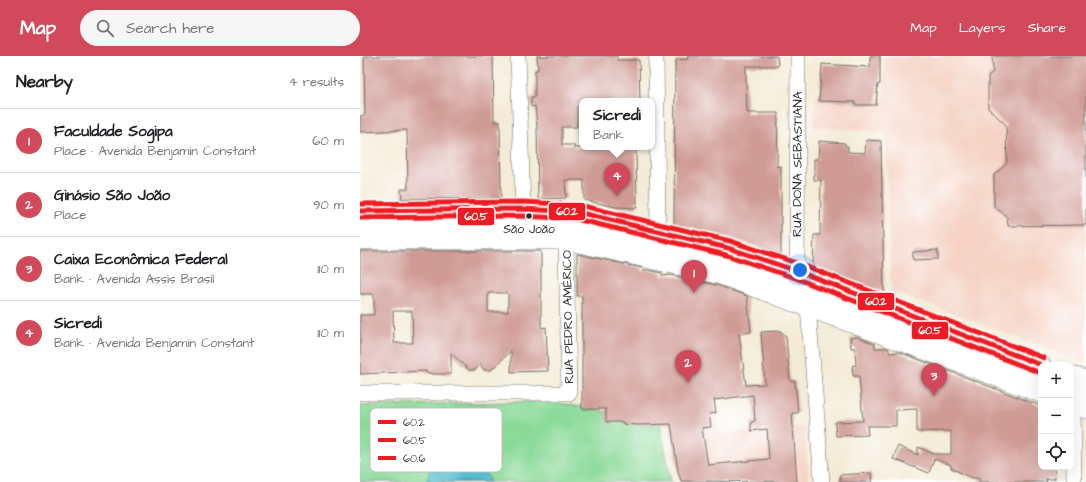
<!DOCTYPE html>
<html lang="en">
<head>
<meta charset="utf-8">
<style>
	:root { --surface:#fff; --page:#f6f6f6; --text:#202124; --muted:#757577; --line:#e0e0e0; --accent:#d1495b }
	body { margin:0; font-family:"Architects Daughter",sans-serif; background:var(--page); color:var(--text) }
	.controls { position:absolute; right:12px; bottom:12px; display:grid; overflow:hidden; border-radius:8px; box-shadow:0 4px 16px #0002 }
	.controls button { width:36px; height:36px; display:grid; place-items:center; padding:0; border:0; border-bottom:1px solid var(--line); background:var(--surface); color:var(--text); font:20px sans-serif }
	.you { position:absolute; left:440px; top:214px; width:14px; height:14px; margin:-10px; border:3px solid #fff; border-radius:50%; background:#1a73e8; box-shadow:0 0 0 6px #1a73e833 }
	.badge { display:grid; place-items:center; width:26px; height:26px; border-radius:50%; background:var(--accent); color:#fff; font-size:13px; font-weight:700 }
	.pin { position:absolute; translate:-50% -33px; filter:drop-shadow(0 1px 2px #0008) }
	.pin::after { content:''; position:absolute; top:21px; width:14px; height:12px; background:inherit; clip-path:polygon(0 0,100% 0,50% 100%) }
	.popup { position:absolute; left:219px; top:42px; width:76px; height:52px; box-sizing:border-box; display:grid; place-content:center; border-radius:8px; background:var(--surface); filter:drop-shadow(0 1px 3px #0005); font-size:13px; white-space:nowrap; color:var(--muted) }
	.popup b { font-size:15px; color:var(--text) }
	.popup::after { content:''; position:absolute; left:50%; top:100%; margin-left:-8px; border:8px solid transparent; border-top-color:var(--surface) }
	.list { margin:0; padding:0; list-style:none }
	h2 { display:flex; justify-content:space-between; align-items:center; height:52px; margin:0; padding:0 16px; font-size:17px }
	h2 small { font-size:13px; font-weight:400; color:var(--muted) }
	.list li { display:grid; grid-template-columns:26px 1fr auto; gap:12px; align-items:center; box-sizing:border-box; height:64px; padding:0 16px; border-top:1px solid var(--line) }
	.list b { display:block; font-size:15px; white-space:nowrap }
	.list p { margin:0; font-size:13px; white-space:nowrap; color:var(--muted) }
	.list em { font-size:13px; font-style:normal; color:var(--muted) }
	.icon { flex:none; width:22px; height:22px; fill:none; stroke:currentColor; stroke-width:2; stroke-linecap:round; stroke-linejoin:round }
	.map { position:relative; flex:none; width:726px; height:426px; overflow:hidden }
	header { display:flex; align-items:center; gap:24px; box-sizing:border-box; height:56px; padding:0 20px; background:var(--accent); color:#fff }
	header strong { font-size:19px }
	nav { display:flex; gap:22px; margin-inline-start:auto; font-size:14px }
	.search { width:280px; height:36px; background:var(--page); display:flex; align-items:center; gap:10px; box-sizing:border-box; padding:0 14px; border-radius:22px; color:var(--muted); font-size:15px }
	main { display:flex }
	aside { flex:1; background:var(--surface) }
	.map>svg:first-child { display:block }
	.built { fill:#f5d2c3 }
	.green { fill:#8bda99; stroke:#5b8262 }
	.water { fill:#55bed1; stroke:#40747e }
	.building { fill:#d09b95; fill-rule:evenodd }
	.lines { fill:none; stroke-linecap:round; stroke-linejoin:round }
	.minor-casing { stroke:#716e66; stroke-width:16 }
	.major-casing { stroke:#716e66; stroke-width:20 }
	.minor { stroke:#fff; stroke-width:15 }
	.major { stroke:#fff; stroke-width:19 }
	.bus-1-casing { stroke:#fff; stroke-width:8 }
	.bus-2-casing { stroke:#fff; stroke-width:8 }
	.bus-3-casing { stroke:#fff; stroke-width:8 }
	.bus-1 { stroke:#ed1c24; stroke-width:5 }
	.bus-2 { stroke:#ed1c24; stroke-width:5 }
	.bus-3 { stroke:#ed1c24; stroke-width:5 }
	.bus-dot { fill:#2b2b2b; stroke:#fff; stroke-width:1.5 }
	.labels { text-anchor:middle; dominant-baseline:central; stroke-width:3; stroke-linejoin:round; paint-order:stroke }
	.bus-label { font-size:12px; fill:#2b2b2b; stroke:#fff }
	.street-label { font-size:13px; fill:#2b2b2b; stroke:#fff }
	.key { fill:#fff; stroke:#bfbfbf; stroke-width:1 }
	.key-label { font-size:11px; fill:#2b2b2b }
	.line-badge { stroke:#fff; stroke-width:1.5 }
	.badge-label { font-size:11px; text-anchor:middle; font-weight:bold; fill:#fff }
</style>
</head>
<body>
<header>
<strong>Map</strong>
<div class="search"><svg class="icon" aria-label="search" viewBox="0 0 24 24"><circle cx="10" cy="10" r="6"/><path d="M15 15l6 6"/></svg>Search here</div>
<nav><a>Map</a><a>Layers</a><a>Share</a></nav>
</header>
<main>
<aside>
<h2>Nearby<small>4 results</small></h2>
<ul class="list">
<li><span class="badge">1</span><div><b>Faculdade Sogipa</b><p>Place · Avenida Benjamin Constant</p></div><em>60 m</em></li>
<li><span class="badge">2</span><div><b>Ginásio São João</b><p>Place</p></div><em>90 m</em></li>
<li><span class="badge">3</span><div><b>Caixa Econômica Federal</b><p>Bank · Avenida Assis Brasil</p></div><em>110 m</em></li>
<li><span class="badge">4</span><div><b>Sicredi</b><p>Bank · Avenida Benjamin Constant</p></div><em>110 m</em></li>
</ul>
</aside>
<div class="map">
<svg width="726" height="426" viewBox="0 0 726 426">
	<rect width="100%" height="100%" fill="#fff"/>
	<filter id="ink" filterUnits="userSpaceOnUse"><feTurbulence type="fractalNoise" baseFrequency=".025" numOctaves="2"/><feDisplacementMap in="SourceGraphic" scale="8" xChannelSelector="R" yChannelSelector="G"/><feConvolveMatrix kernelMatrix="1 2 1 2 8 2 1 2 1" color-interpolation-filters="sRGB"/></filter>
	<filter id="wash" filterUnits="userSpaceOnUse"><feTurbulence type="fractalNoise" baseFrequency=".012" numOctaves="4" result="noise"/><feDisplacementMap in="SourceGraphic" scale="16" xChannelSelector="R" yChannelSelector="G"/><feGaussianBlur stdDeviation="0.9" result="paint"/><feColorMatrix in="noise" values="0 0 0 0 0 0 0 0 0 0 0 0 0 0 0 0 0 1.4 0 .05"/><feComposite in="paint" operator="in"/></filter>
	<g filter="url(#wash)">
		<rect width="100%" height="100%" fill="#f3ebd5"/>
		<path class="built" d="M524,0H726V307L571,249L531,236L526,76L454,71L455,39L524,42Z
			M344,255L359,378L444,371L449,426H319L292,262Z"/>
		<path class="green" d="M189,345L300,366L311,426H0V350Z"/>
		<path class="water" d="M88,400C105,400 124,409 130,426H67L71,409Z"/>
		<g id="blocks">
			<path class="building" d="M4,0H133L134,66H140L141,142L42,143L41,133H48L47,74L0,76V60L5,59Z
				M177,0H257V4H279L280,45H222V50H217V71H202V89H214V92L276,91L277,152L256,151L224,144V124H205L206,142L178,143L177,71L175,50L171,51V41H175V14H178Z
				M327,0H417L418,10H386V22L387,57H418L417,111L421,110V198L371,182L314,168L315,10L316,4L328,3Z
				M510,0H520V28H518L516,49H495V46L459,45L462,8L510,11Z
				M632,0H726V169L648,170L647,161L634,150V119L647,107L646,69L628,52V20L633,16Z
				M506,84L521,85L524,237L453,209L454,179H460L461,124H454V103H458L459,85L485,87V90H488V96L505,97Z
				M578,194V203L553,204V196Z
				M0,195H181V272L186,271L188,315L151,316V295L131,314H124L120,308L115,314H109L91,297V318H72V317H66V315L0,318V259H14V238H0ZM128,237H148V256H128ZM33,255H52L53,287H34Z
				M217,198L282,212L283,215L288,214L302,217V220L311,219L356,229L387,240L391,276L379,278L386,329L405,328L401,276L420,275L426,280L430,325H435L438,357H432L437,426L321,425L318,415L311,368L278,369L263,368V366H246V353H222V240H217ZM393,339L395,365L391,366V375L407,373L409,403L348,409L342,372L351,371L349,358L356,357L354,344Z
				M497,281L515,288V292H527L529,293V297L539,296L681,350V411H694L695,423H686L687,426H619V422H612L591,412V409L574,403L569,417L533,403L538,390L558,399V391L574,398H591V375L557,376V353L536,354V370H507L508,379L476,380L475,366L503,365L499,320H493L492,310L496,309L495,292H491L490,282Z
				M126 401a7 7 0 1 1 14 0a7 7 0 1 1-14 0Z
				M511,417L512,426H480V419Z"/>
		</g>
	</g>
	<g filter="url(#ink)">
		<use href="#blocks" fill-opacity="0" stroke="#716e66" stroke-width="1"/>
		<g class="lines">
			<g class="minor-casing">
				<g id="minor">
					<path d="M158,0L163,153"/>
					<path d="M296,0L298,175"/>
					<path d="M0,169L208,170L265,183L364,206L681,323"/>
					<path id="s1" d="M437,215L438,0"/>
					<path d="M448,251L462,426"/>
					<path d="M711,334L726,338"/>
					<path d="M0,337H209L206,184"/>
					<path d="M711,344L713,349L714,426"/>
				</g>
			</g>
			<g class="major-casing">
				<path id="major" d="M0,155L163,153L217,156L368,192L437,215L681,309
					M0,184H206L361,219L681,337
					M711,320L726,324
					M711,348L726,353"/>
			</g>
			<use href="#minor" class="minor"/>
			<use href="#major" class="major"/>
			<g class="bus-1-casing">
				<path id="bus-1" d="M0,155L163,153L217,156L368,192L437,215L681,309"/>
			</g>
			<g class="bus-2-casing">
				<path id="bus-2" d="M0,162L163,160L216,163L366,199L435,222L678,316"/>
			</g>
			<g class="bus-3-casing">
				<path id="bus-3" d="M0,148L163,146L219,149L370,185L440,208L684,302"/>
			</g>
			<use href="#bus-1" class="bus-1"/>
			<use href="#bus-2" class="bus-2"/>
			<use href="#bus-3" class="bus-3"/>
		</g>
	</g>
	<circle class="bus-dot" cx="169" cy="160" r="3.5"/>
	<g class="labels">
		<g class="bus-label">
			<text x="169" y="173">São João</text>
		</g>
		<g class="street-label">
			<text stroke="none"><textPath href="#s1" startOffset="107">RUA DONA SEBASTIANA</textPath></text>
			<text transform="translate(208 261) rotate(-91)">RUA PEDRO AMÉRICO</text>
		</g>
	</g>
	<rect x="10" y="352" width="132" height="64" rx="6" class="key"/>
	<rect x="18" y="364" width="18" height="4" fill="#ed1c24"/>
	<rect x="18" y="382" width="18" height="4" fill="#ed1c24"/>
	<rect x="18" y="400" width="18" height="4" fill="#ed1c24"/>
	<g class="key-label">
		<text x="43" y="370">60.2</text>
		<text x="43" y="388">60.5</text>
		<text x="43" y="406">60.6</text>
	</g>
	<g class="line-badge">
		<rect x="188" y="146" width="38" height="19" rx="4" fill="#ed1c24"/>
		<rect x="97" y="151" width="38" height="19" rx="4" fill="#ed1c24"/>
		<rect x="497" y="236" width="38" height="19" rx="4" fill="#ed1c24"/>
		<rect x="551" y="265" width="38" height="19" rx="4" fill="#ed1c24"/>
	</g>
	<g class="badge-label">
		<text x="207" y="159">60.2</text>
		<text x="116" y="164">60.5</text>
		<text x="516" y="249">60.2</text>
		<text x="570" y="278">60.5</text>
	</g>
</svg>
<div class="controls">
<button>+</button>
<button>−</button>
<button><svg class="icon" aria-label="locate" viewBox="0 0 24 24"><circle cx="12" cy="12" r="6"/><path d="M12 2v4M12 18v4M2 12h4M18 12h4"/></svg></button>
</div>
<div class="you"></div>
<div class="pin badge" style="left:334px;top:237px">1</div>
<div class="pin badge" style="left:328px;top:327px">2</div>
<div class="pin badge" style="left:574px;top:340px">3</div>
<div class="pin badge" style="left:257px;top:140px">4</div>
<div class="popup"><b>Sicredi</b>Bank</div>
</div>
</main>
</body>
</html>
